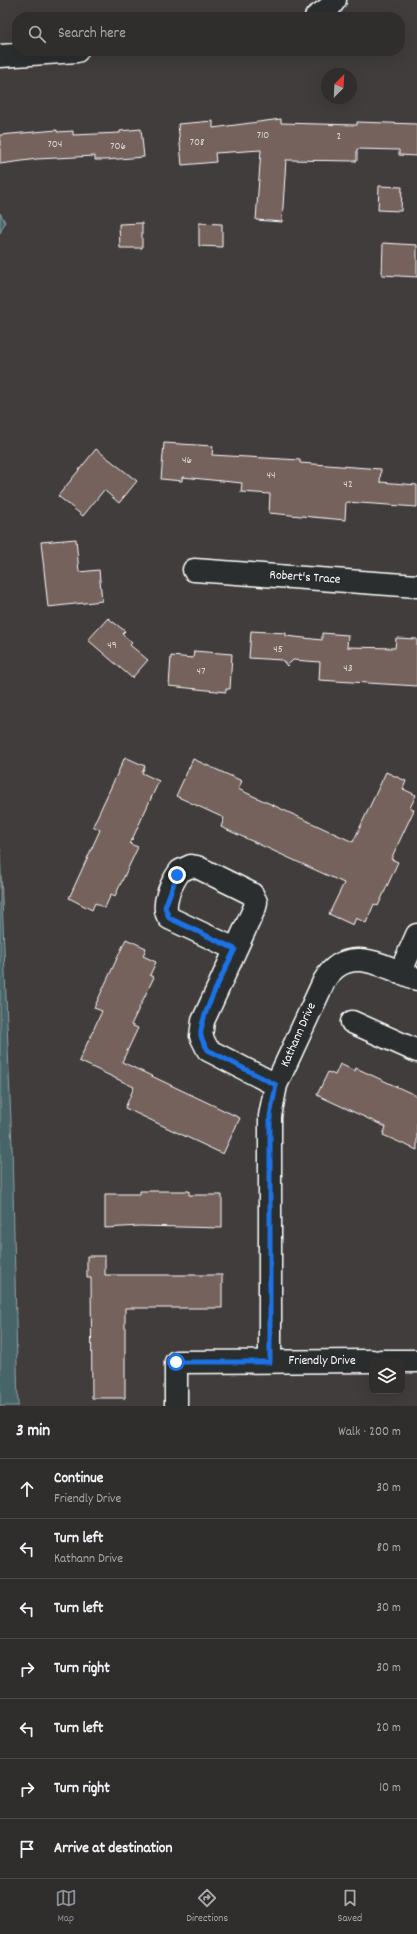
<!DOCTYPE html>
<html lang="en">
<head>
<meta charset="utf-8">
<style>
	:root { --surface:#302e2d; --page:#3c3a39; --text:#f1f3f6; --muted:#a8a8aa; --line:#4b4a49; --accent:#8c9099 }
	body { margin:0; font-family:Dekko,sans-serif; background:var(--page); color:var(--text) }
	.controls { position:absolute; right:12px; bottom:12px; display:grid; overflow:hidden; border-radius:8px; box-shadow:0 4px 16px #0002 }
	.controls button { width:36px; height:36px; display:grid; place-items:center; padding:0; border:0; border-bottom:1px solid var(--line); background:var(--surface); color:var(--text); font:20px sans-serif }
	.compass { position:absolute; left:321px; top:68px; width:36px; height:36px; border-radius:50%; background:var(--surface); box-shadow:0 4px 16px #0002; rotate:24deg }
	.stop { position:absolute; width:12px; height:12px; margin:-9px; border:3px solid #1a73e8; border-radius:50%; background:#fff }
	.stop.end { background:#1a73e8; border-color:#fff; box-shadow:0 1px 4px #0008 }
	.list { margin:0; padding:0; list-style:none }
	h2 { display:flex; justify-content:space-between; align-items:center; height:52px; margin:0; padding:0 16px; font-size:17px }
	h2 small { font-size:13px; font-weight:400; color:var(--muted) }
	.list li { display:grid; grid-template-columns:26px 1fr auto; gap:12px; align-items:center; box-sizing:border-box; height:60px; padding:0 16px; border-top:1px solid var(--line) }
	.list b { display:block; font-size:15px; white-space:nowrap }
	.list p { margin:0; font-size:13px; white-space:nowrap; color:var(--muted) }
	.list em { font-size:13px; font-style:normal; color:var(--muted) }
	.icon { flex:none; width:22px; height:22px; fill:none; stroke:currentColor; stroke-width:2; stroke-linecap:round; stroke-linejoin:round }
	.map { position:relative; flex:none; width:417px; height:1406px; overflow:hidden }
	.search { position:absolute; background:var(--surface); box-shadow:0 4px 16px #0002; left:12px; right:12px; top:12px; height:44px; display:flex; align-items:center; gap:10px; box-sizing:border-box; padding:0 14px; border-radius:16px; color:var(--muted); font-size:15px }
	.sheet { height:472px; background:var(--surface) }
	nav { display:flex; justify-content:space-around; align-items:center; box-sizing:border-box; height:56px; border-top:1px solid var(--line); background:var(--surface); font-size:11px; color:var(--muted) }
	nav a { display:grid; justify-items:center; gap:2px }
	nav .on { color:var(--accent) }
	.map>svg:first-child { display:block }
	.water { fill:#476569; stroke:#91a3a5 }
	.building { fill:#74625c; stroke:#fff }
	.lines { fill:none; stroke-linecap:round; stroke-linejoin:round }
	.minor-casing { stroke:#fff; stroke-width:25 }
	.minor { stroke:#2a2d2e; stroke-width:22 }
	.route { stroke:#1a73e8; stroke-width:5 }
	.labels { text-anchor:middle; dominant-baseline:central; stroke-width:3; stroke-linejoin:round; paint-order:stroke }
	.number-label { font-size:11px; fill:#dcd8d6 }
	.street-label { font-size:13px; fill:#fff; stroke:#2a2d2e }
</style>
</head>
<body>
<div class="map">
<svg width="417" height="1406" viewBox="0 0 417 1406">
	<rect width="100%" height="100%" fill="#403d3c"/>
	<filter id="ink" filterUnits="userSpaceOnUse"><feTurbulence type="fractalNoise" baseFrequency=".025" numOctaves="2"/><feDisplacementMap in="SourceGraphic" scale="8" xChannelSelector="R" yChannelSelector="G"/><feConvolveMatrix kernelMatrix="1 2 1 2 8 2 1 2 1" color-interpolation-filters="sRGB"/></filter>
	<g filter="url(#ink)">
		<path class="water" d="M0,213L5,222L0,233Z
			M0,849L12,1147L18,1406H0Z"/>
		<path class="building" d="M281,119V123L357,125V122L417,124V156L399,155V150L357,149V161L286,160L282,222L256,220L261,150L215,153L216,162L182,165L178,124L213,121V128Z
			M141,129L144,157L106,160H95V156L37,159L0,164V135L57,130V132L73,131V135L120,133V131Z
			M379,186L402,187L401,211L378,210Z
			M142,223V248H120L119,224Z
			M199,223L222,224V247L199,246Z
			M383,243L417,245V277L382,275Z
			M164,443L213,446L212,455L300,460V463L381,469L380,482L417,485V507L346,502L345,520L269,513L270,494L241,492L242,483L182,477V481L161,479Z
			M96,449L137,481L119,503L104,490L83,516L58,496Z
			M76,539L79,572L99,570L102,601L48,607L41,542Z
			M108,618L125,631L122,634L132,643L130,645L148,660L132,678L88,640Z
			M251,631L286,633V636L322,640V633L348,635L347,647L395,648L396,638L417,639V686L319,680L320,662L293,660L287,666L282,660L249,658Z
			M194,651L232,654L230,689H226V692L169,686L171,656L193,658Z
			M125,757L145,766L142,773L159,781L130,844L138,847L115,896L111,894L105,908L95,903L92,910L69,898L100,830L93,826Z
			M193,759L242,781L238,789L353,842L386,772L406,781L403,789L416,795L410,808L414,810L391,859L398,862L378,906L374,904L366,923L356,918L353,925L329,914L344,883L221,827L224,818L176,796Z
			M126,939L146,948L143,956L156,962L150,975L154,977L131,1025L138,1028L122,1062L240,1118L223,1154L125,1108L134,1087L79,1061L102,1011L94,1008Z
			M340,1064L355,1071L356,1068L417,1096V1150L383,1135L386,1127L317,1095L328,1072L335,1075Z
			M140,1191H189V1195H222V1228L140,1226L105,1228V1194H140Z
			M87,1256H105V1275H222V1308H125V1398H92L91,1278H87Z"/>
		<g class="lines">
			<g class="minor-casing">
				<path id="minor" d="M316,17L329,8L335,0
					M0,56L77,51
					M194,570L417,586
					M235,949L169,918C160,905 172,882 180,871L191,866L197,867L252,894L256,902L255,907L203,1021L201,1036L208,1050L276,1085
					M400,973L417,935
					M352,1022L417,1051
					M270,1361V1116L276,1085L324,981C347,942 385,967 417,979
					M381,1361H417
					M176,1406V1362L372,1361"/>
			</g>
			<use href="#minor" class="minor"/>
		</g>
	</g>
	<g class="lines" filter="url(#ink)">
		<path class="route" d="M176,1362H270V1116L276,1085L208,1050C205,1045 202,1041 201,1036C198,1020 227,966 235,949L169,918L165,907L177,875"/>
	</g>
	<g class="labels">
		<g class="number-label">
			<text x="263" y="136">710</text>
			<text x="339" y="137">2</text>
			<text x="197" y="143">708</text>
			<text x="55" y="145">704</text>
			<text x="118" y="147">706</text>
			<text x="187" y="461">46</text>
			<text x="271" y="476">44</text>
			<text x="348" y="485">42</text>
			<text x="112" y="646">49</text>
			<text x="278" y="650">45</text>
			<text x="348" y="669">43</text>
			<text x="201" y="672">47</text>
		</g>
		<g class="street-label">
			<text transform="translate(305 578) rotate(4)">Robert's Trace</text>
			<text transform="translate(299 1035) rotate(-66)">Kathann Drive</text>
			<text x="322" y="1361">Friendly Drive</text>
		</g>
	</g>
</svg>
<div class="controls">
<button><svg class="icon" aria-label="layers" viewBox="0 0 24 24"><path d="M12 4l9 5-9 5-9-5zM3 14l9 5 9-5"/></svg></button>
</div>
<svg class="compass" viewBox="-18 -18 36 36"><path d="M0-13l5 13h-10z" fill="#e53935"/><path d="M0 13l5-13h-10z" fill="#a8a8aa"/></svg>
<div class="stop" style="left:176px;top:1362px"></div>
<div class="stop end" style="left:177px;top:875px"></div>
<div class="search"><svg class="icon" aria-label="search" viewBox="0 0 24 24"><circle cx="10" cy="10" r="6"/><path d="M15 15l6 6"/></svg>Search here</div>
</div>
<section class="sheet">
<h2>3 min<small>Walk · 200 m</small></h2>
<ul class="list">
<li><svg class="icon" aria-label="ahead" viewBox="0 0 24 24"><path d="M12 20V5M6 11l6-6 6 6"/></svg><div><b>Continue</b><p>Friendly Drive</p></div><em>30 m</em></li>
<li><svg class="icon" aria-label="left" viewBox="0 0 24 24"><path d="M17 20v-9H6M10 6l-5 5 5 5"/></svg><div><b>Turn left</b><p>Kathann Drive</p></div><em>80 m</em></li>
<li><svg class="icon" aria-label="left" viewBox="0 0 24 24"><path d="M17 20v-9H6M10 6l-5 5 5 5"/></svg><div><b>Turn left</b></div><em>30 m</em></li>
<li><svg class="icon" aria-label="right" viewBox="0 0 24 24"><path d="M7 20v-9h11M14 6l5 5-5 5"/></svg><div><b>Turn right</b></div><em>30 m</em></li>
<li><svg class="icon" aria-label="left" viewBox="0 0 24 24"><path d="M17 20v-9H6M10 6l-5 5 5 5"/></svg><div><b>Turn left</b></div><em>20 m</em></li>
<li><svg class="icon" aria-label="right" viewBox="0 0 24 24"><path d="M7 20v-9h11M14 6l5 5-5 5"/></svg><div><b>Turn right</b></div><em>10 m</em></li>
<li><svg class="icon" aria-label="arrive" viewBox="0 0 24 24"><path d="M6 21V4h12l-3 4 3 4H6"/></svg><div><b>Arrive at destination</b></div></li>
</ul>
</section>
<nav>
<a class="on"><svg class="icon" aria-label="map" viewBox="0 0 24 24"><path d="M3 6l6-2 6 2 6-2v14l-6 2-6-2-6 2zM9 4v14M15 6v14"/></svg>Map</a>
<a><svg class="icon" aria-label="directions" viewBox="0 0 24 24"><path d="M12 3l9 9-9 9-9-9zM9 14v-3h6M13 9l2 2-2 2"/></svg>Directions</a>
<a><svg class="icon" aria-label="saved" viewBox="0 0 24 24"><path d="M7 4h10v16l-5-4-5 4z"/></svg>Saved</a>
</nav>
</body>
</html>
